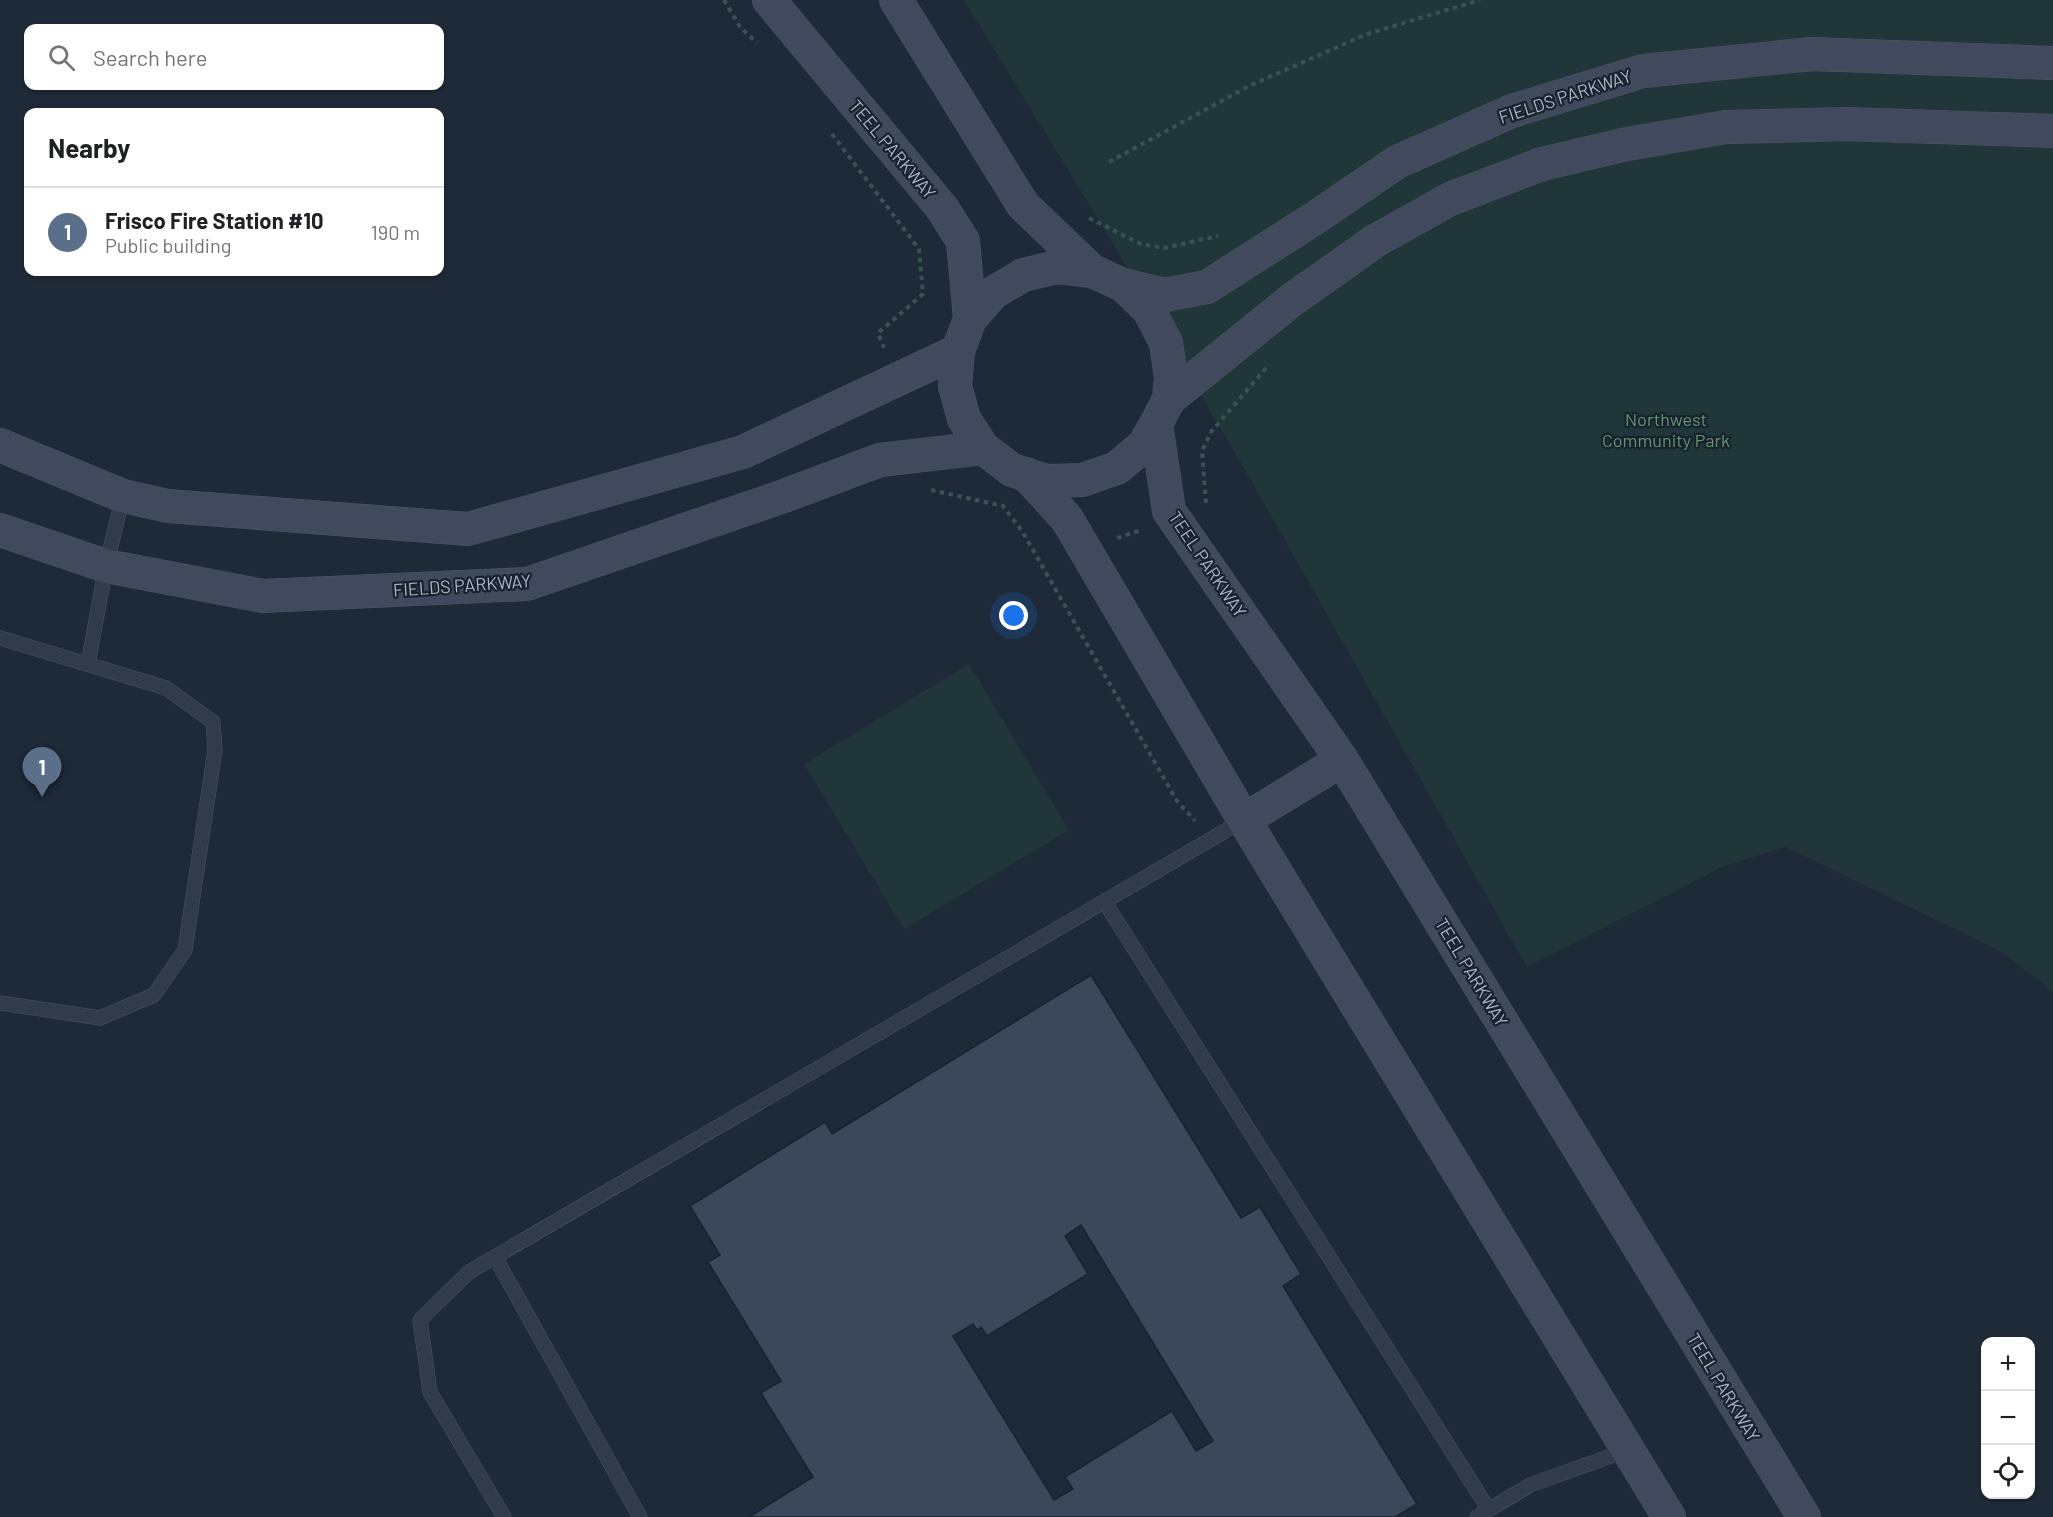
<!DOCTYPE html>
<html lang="en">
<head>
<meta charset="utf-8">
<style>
	:root { --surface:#fff; --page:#f6f6f6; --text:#202124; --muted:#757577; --line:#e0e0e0; --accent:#1a73e8 }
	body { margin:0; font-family:Barlow,sans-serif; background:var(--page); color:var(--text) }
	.controls { position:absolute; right:18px; bottom:18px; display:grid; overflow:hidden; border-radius:12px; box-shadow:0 2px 4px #0004 }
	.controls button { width:54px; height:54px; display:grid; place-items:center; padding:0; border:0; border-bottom:2px solid var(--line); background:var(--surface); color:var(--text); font:30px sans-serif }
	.you { position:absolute; left:1014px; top:616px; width:21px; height:21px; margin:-15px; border:4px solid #fff; border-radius:50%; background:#1a73e8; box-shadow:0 0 0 9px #1a73e833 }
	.badge { display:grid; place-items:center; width:39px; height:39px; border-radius:50%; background:var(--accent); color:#fff; font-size:20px; font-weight:700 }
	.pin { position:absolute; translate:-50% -50px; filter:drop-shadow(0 2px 3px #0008) }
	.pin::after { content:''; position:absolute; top:32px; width:21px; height:18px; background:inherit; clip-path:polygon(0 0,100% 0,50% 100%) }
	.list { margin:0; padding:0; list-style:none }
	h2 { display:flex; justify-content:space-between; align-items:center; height:78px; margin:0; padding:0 24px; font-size:26px }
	h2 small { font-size:20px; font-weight:400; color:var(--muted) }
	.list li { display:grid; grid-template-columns:39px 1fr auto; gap:18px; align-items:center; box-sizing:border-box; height:90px; padding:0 24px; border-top:2px solid var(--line) }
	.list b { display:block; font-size:22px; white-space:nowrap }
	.list p { margin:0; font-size:20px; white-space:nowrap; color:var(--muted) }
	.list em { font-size:20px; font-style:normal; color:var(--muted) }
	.icon { flex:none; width:33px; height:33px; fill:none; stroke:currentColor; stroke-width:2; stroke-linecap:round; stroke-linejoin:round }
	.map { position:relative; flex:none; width:2053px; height:1517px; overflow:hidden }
	.search { position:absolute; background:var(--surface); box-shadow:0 2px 4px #0004; left:24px; top:24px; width:420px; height:66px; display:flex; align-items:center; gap:15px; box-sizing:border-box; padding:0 21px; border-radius:12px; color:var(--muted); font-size:22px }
	.panel { position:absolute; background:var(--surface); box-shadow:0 2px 4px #0004; left:24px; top:108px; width:420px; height:168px; border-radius:12px }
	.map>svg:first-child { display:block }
	.green { fill:#203639 }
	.building { fill:#3a4859; stroke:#1a232f; stroke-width:1.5; fill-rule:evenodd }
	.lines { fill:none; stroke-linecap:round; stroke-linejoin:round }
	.lane-casing { stroke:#4d5664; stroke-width:15 }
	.secondary-casing { stroke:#4d5664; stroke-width:34 }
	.path { stroke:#3b5254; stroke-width:4; stroke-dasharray:4.5 4.5; stroke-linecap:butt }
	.lane { stroke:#323b49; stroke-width:14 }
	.secondary { stroke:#404a5c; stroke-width:33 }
	.labels { text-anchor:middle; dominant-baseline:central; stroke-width:4.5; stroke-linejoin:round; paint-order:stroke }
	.street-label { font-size:18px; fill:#acb6c6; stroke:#18212d }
	.park-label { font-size:18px; fill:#62976e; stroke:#18212d }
</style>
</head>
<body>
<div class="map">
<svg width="2053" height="1517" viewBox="0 0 2053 1517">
	<rect width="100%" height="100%" fill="#1e2a38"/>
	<path class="green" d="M964,0H2053V992L2000,951L1786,847L1724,866L1527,967L1253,484L1106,232Z
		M969,664L1069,830L904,929L804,764Z"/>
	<path class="building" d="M1091,975L1241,1218L1260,1207L1301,1274L1283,1286L1417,1504L1395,1517H749L813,1477L761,1393L781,1381L708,1262L720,1255L690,1206L825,1122L832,1134ZM1081,1225L1213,1441L1196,1451L1172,1411L1065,1477L1073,1489L1054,1500L953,1336L973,1324L977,1330L981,1327L987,1336L1088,1274L1065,1236Z"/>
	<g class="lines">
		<g class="lane-casing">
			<path id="lane" d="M0,638L166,688L213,722L215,750L185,950L154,995L100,1018L0,1003
				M88,664L106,566L123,496
				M1104,901L1489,1510
				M495,1257L640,1517
				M504,1517L430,1392L420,1320L469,1272L1244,820
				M1477,1517L1530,1485L1628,1450"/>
		</g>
		<g class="secondary-casing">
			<path id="secondary" d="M769,0L942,208L963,241L970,319
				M896,0L1023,205L1092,271
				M1123,285L1149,310L1166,343L1171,378L1169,399L1156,424L1144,445L1117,468L1082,480L1046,481L1012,470L983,448L964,419L955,386L958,351L970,319L993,293L1023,275L1057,267L1092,271L1123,285L1165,295L1207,287L1318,216L1397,162L1512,111L1643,71L1812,54L2053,63
				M1169,399L1293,299L1375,241L1450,199L1542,164L1627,144L1726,127L1847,124L2053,131
				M1156,424L1169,511L1342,760L1804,1517
				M0,445L123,496L168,506L468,529L743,452L958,351
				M1026,474L1067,519L1244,820L1669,1517
				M0,530L106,566L263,596L527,584L784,496L880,460L983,448
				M1244,820L1342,760"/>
		</g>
		<path class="path" d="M724,0L740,27L757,43
			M832,134L919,249L923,294L878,333L884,348
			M1109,162L1249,86L1367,34L1480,0
			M1089,218L1141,244L1164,248L1218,236
			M931,490L1003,506L1022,531L1177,801L1195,821
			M1206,503L1202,451L1211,432L1266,368
			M1117,538L1141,530"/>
		<use href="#lane" class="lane"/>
		<use href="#secondary" class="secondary"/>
	</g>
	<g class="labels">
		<g class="street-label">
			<text transform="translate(1565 96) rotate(-18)">FIELDS PARKWAY</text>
			<text transform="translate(893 149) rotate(50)">TEEL PARKWAY</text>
			<text transform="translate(1208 564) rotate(56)">TEEL PARKWAY</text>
			<text transform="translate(462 585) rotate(-4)">FIELDS PARKWAY</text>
			<text transform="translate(1472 972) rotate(59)">TEEL PARKWAY</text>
			<text transform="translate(1724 1387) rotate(59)">TEEL PARKWAY</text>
		</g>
		<g class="park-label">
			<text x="1666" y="419">Northwest<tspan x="1666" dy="21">Community Park</tspan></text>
		</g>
	</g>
</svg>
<div class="controls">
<button>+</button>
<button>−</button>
<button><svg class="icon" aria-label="locate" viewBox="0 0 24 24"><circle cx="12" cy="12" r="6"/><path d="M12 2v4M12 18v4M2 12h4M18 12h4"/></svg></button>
</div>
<div class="you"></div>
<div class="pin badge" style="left:42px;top:797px;background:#5c6f8a">1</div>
<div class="search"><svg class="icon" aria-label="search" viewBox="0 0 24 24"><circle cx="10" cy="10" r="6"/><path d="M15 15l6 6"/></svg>Search here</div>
<section class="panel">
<h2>Nearby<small></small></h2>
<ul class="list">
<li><span class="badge" style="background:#5c6f8a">1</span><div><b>Frisco Fire Station #10</b><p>Public building</p></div><em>190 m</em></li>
</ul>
</section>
</div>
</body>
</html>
